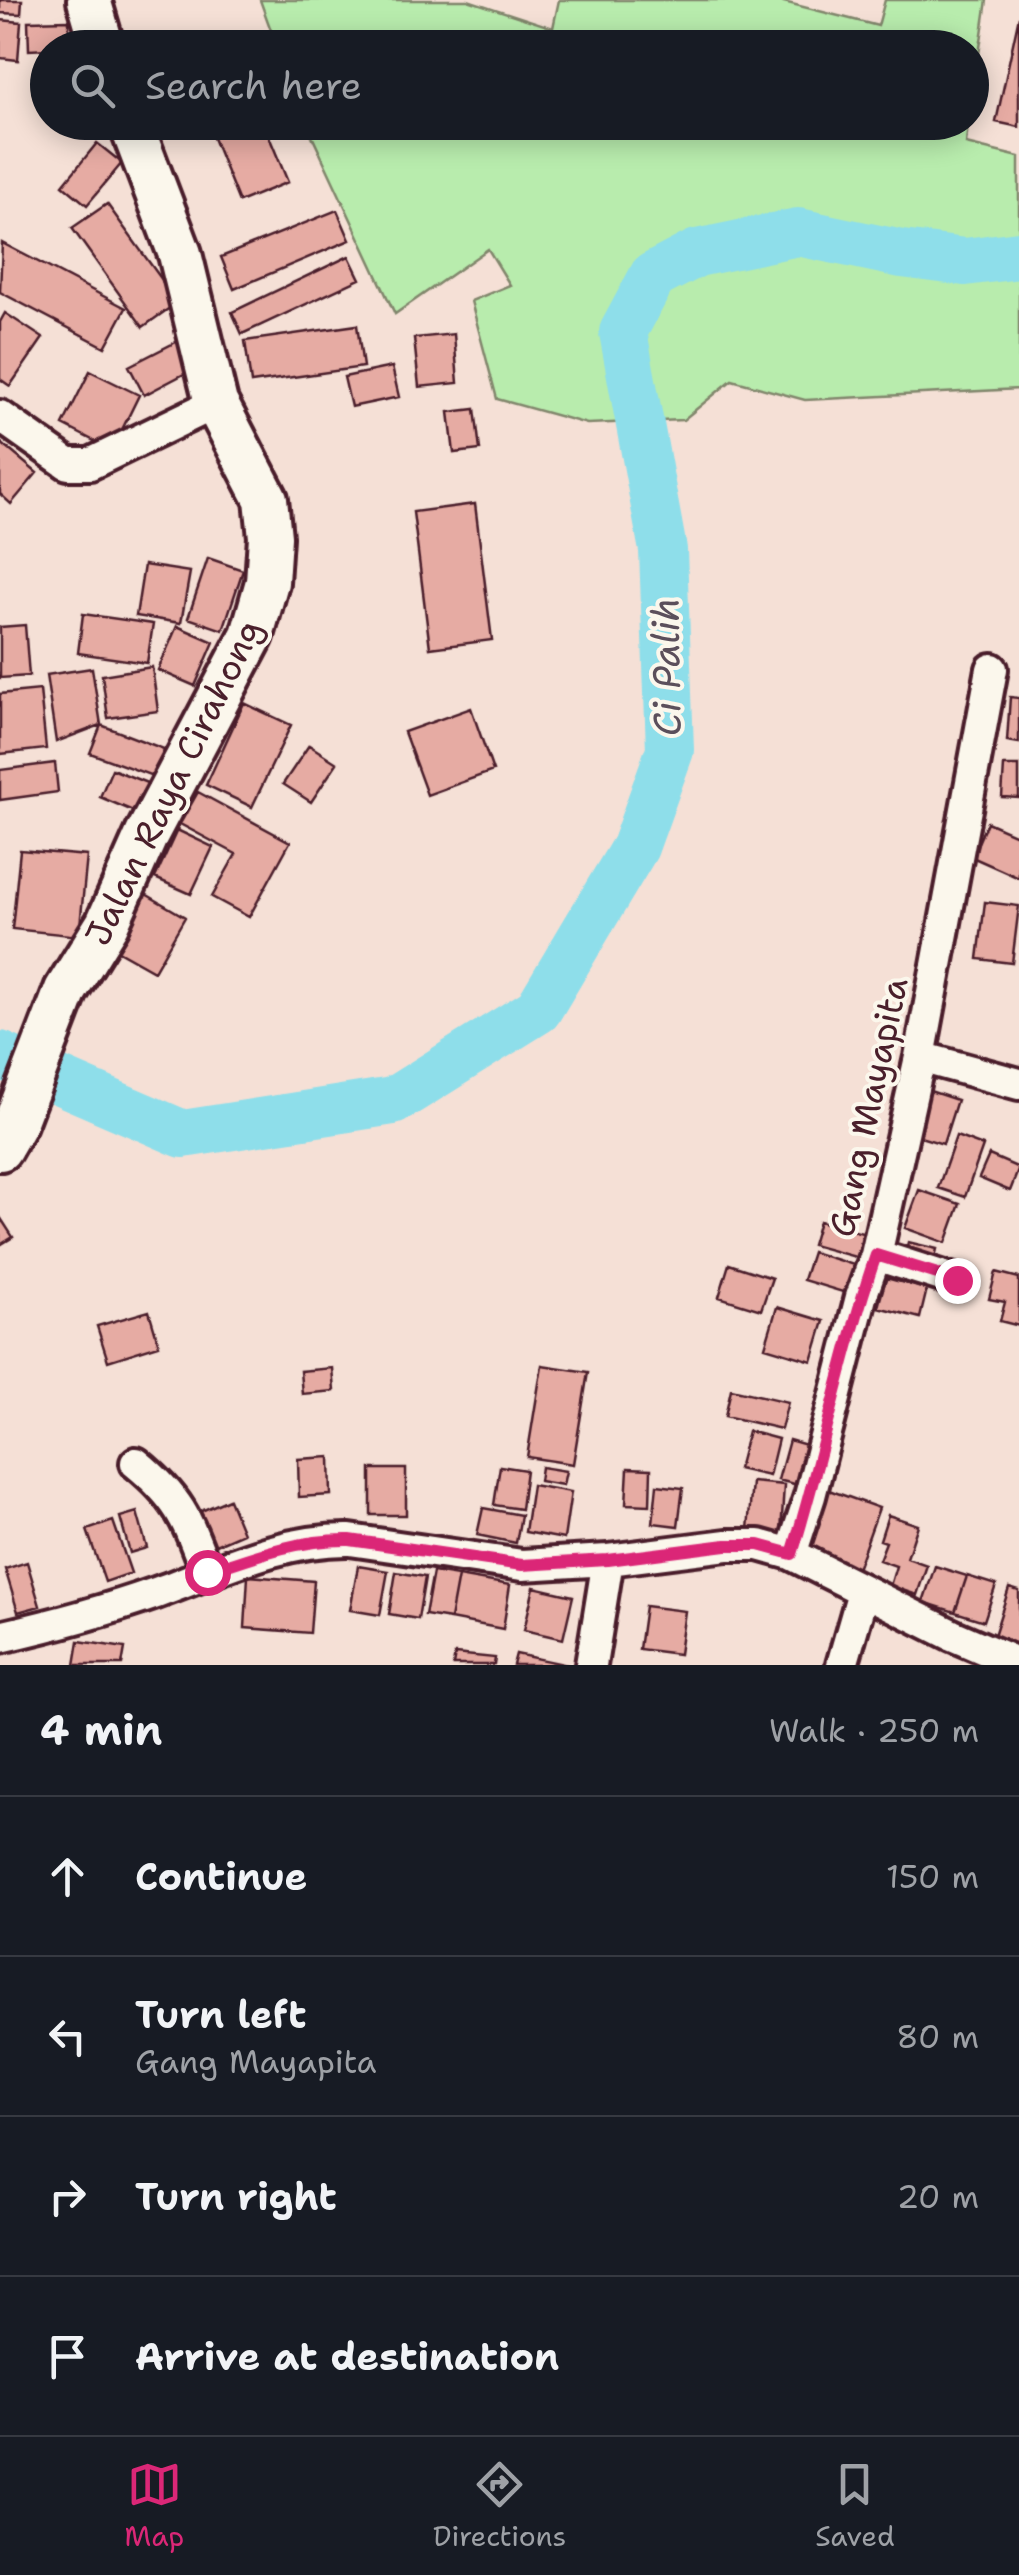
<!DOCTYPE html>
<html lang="en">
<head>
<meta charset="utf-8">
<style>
	:root { --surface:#171b24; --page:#20242c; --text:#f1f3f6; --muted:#9ea1a6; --line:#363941; --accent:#db2777 }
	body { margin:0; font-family:"Shantell Sans",sans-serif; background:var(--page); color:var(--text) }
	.stop { position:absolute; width:30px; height:30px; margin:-22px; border:8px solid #db2777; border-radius:50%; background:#fff }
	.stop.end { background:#db2777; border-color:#fff; box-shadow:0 2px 10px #0008 }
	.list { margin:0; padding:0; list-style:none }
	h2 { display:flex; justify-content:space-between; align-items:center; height:130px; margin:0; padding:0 40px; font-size:42px }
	h2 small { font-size:32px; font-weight:400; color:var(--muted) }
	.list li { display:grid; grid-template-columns:65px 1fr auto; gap:30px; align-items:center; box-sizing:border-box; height:160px; padding:0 40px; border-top:2px solid var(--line) }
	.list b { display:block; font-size:38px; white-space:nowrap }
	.list p { margin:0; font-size:32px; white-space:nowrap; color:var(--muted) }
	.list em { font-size:32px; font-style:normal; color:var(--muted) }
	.icon { flex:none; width:55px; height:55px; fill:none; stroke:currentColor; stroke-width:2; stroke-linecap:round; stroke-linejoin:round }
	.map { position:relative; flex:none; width:1019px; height:1665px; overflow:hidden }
	.search { position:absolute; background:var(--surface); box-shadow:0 5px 25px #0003; left:30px; right:30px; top:30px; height:110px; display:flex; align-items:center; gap:25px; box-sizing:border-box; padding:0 35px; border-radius:55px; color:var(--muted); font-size:38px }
	.sheet { height:770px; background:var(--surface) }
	nav { display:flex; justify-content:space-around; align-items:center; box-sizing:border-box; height:140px; border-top:2px solid var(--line); background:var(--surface); font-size:28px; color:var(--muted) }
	nav a { display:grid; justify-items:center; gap:5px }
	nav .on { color:var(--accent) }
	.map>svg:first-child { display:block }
	.green { fill:#b8ecad; stroke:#81866c; stroke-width:2.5 }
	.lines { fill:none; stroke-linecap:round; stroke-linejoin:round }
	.river { stroke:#8edeea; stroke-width:48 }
	.building { fill:#e6aba3; stroke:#4a1f2b; stroke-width:2.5 }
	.street-casing { stroke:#4a1f2b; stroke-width:38 }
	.secondary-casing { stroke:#4a1f2b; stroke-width:50 }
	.street { stroke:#fbf7ec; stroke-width:30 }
	.secondary { stroke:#fbf7ec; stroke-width:42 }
	.route { stroke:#db2777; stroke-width:12 }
	.labels { text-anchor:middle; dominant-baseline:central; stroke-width:8; stroke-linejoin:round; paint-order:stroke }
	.street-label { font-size:35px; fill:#4a1f2b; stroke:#fbf7ec }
	.water-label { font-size:38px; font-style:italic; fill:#5b4f5b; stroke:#fbf7ec }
</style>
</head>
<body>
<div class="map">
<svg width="1019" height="1665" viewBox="0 0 1019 1665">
	<rect width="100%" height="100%" fill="#f5e0d6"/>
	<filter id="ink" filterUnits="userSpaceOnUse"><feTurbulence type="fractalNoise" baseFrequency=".01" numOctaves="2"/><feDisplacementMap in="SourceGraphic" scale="20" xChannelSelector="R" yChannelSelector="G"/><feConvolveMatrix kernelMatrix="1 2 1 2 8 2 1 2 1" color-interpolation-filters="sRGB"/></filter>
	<g filter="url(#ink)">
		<path class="green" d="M260,0H468L553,28L559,0H776L878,26L885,0H987L972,102V48L277,47Z
			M306,123H968L966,144L1019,157V389L805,400L732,380L683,420L587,424L497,399L471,301L510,285L488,249L395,314Z"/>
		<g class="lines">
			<path class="river" d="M0,1055L183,1134L393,1101L538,1010L635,847L670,750L663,550L623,332L653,276L697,253L798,232L902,254L965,262L1019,255"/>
		</g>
		<path class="building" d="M0,0H22L21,14L0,13Z
			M1019,16V127L996,122Z
			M0,20L21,22L18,60L0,58Z
			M69,20V48L29,50L28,21Z
			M263,122L288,182L239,202L207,123Z
			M97,143L122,163L87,205L63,185Z
			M107,204L178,302L143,327L72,228Z
			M337,210L350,240L234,289L221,257Z
			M2,243L126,308L105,347L0,292Z
			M349,256L360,279L242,334L232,312Z
			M5,313L43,338L10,386L0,379V322Z
			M357,325L363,367L251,383L245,341Z
			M454,334L458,383L419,387L414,338Z
			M186,337L201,365L144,395L129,366Z
			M392,367L399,397L351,407L344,377Z
			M90,371L139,395L112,450L63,425Z
			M475,409L480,450L454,453L449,412Z
			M0,442L37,473L11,504L0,494Z
			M475,504L492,640L430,648L413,512Z
			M208,558L243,570L223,630L188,618Z
			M144,565L190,572L181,623L136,616Z
			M83,614L153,624L147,663L78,653Z
			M25,625L29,676L0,678V627Z
			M177,626L214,642L195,686L158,670Z
			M152,667L158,711L108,718L102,675Z
			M92,668L101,725L56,742L46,675Z
			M40,690L46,749L0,754V694Z
			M1010,697L1019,698V743L1007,741Z
			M244,703L291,725L252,807L206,785Z
			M471,708L493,771L427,795L404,732Z
			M101,725L169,751L158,778L90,753Z
			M309,745L337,763L311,802L283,784Z
			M55,763L58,792L0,800V770Z
			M1004,766H1019V798L1002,797Z
			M112,769L152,785L140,814L100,797Z
			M198,792L290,842L249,917L212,897L236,854L180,824Z
			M987,822L1019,836V878L972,857Z
			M177,830L213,847L191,894L155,878Z
			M20,850L87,856L79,936L12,929Z
			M144,893L185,917L154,971L113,948Z
			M985,902L1019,906L1012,963L978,959Z
			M924,1089L957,1100L943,1144L910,1134Z
			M956,1136L983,1146L965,1197L938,1188Z
			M989,1155L1019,1168L1010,1191L979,1178Z
			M919,1190L960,1204L946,1243L905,1228Z
			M0,1217L13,1237L0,1245Z
			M819,1221L866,1234L859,1258L812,1245Z
			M908,1242L937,1249L933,1266L904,1260Z
			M812,1252L854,1265L846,1293L803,1280Z
			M729,1264L772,1278L761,1310L719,1297Z
			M996,1272L1019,1278V1326L1000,1321L1005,1302L989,1299Z
			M886,1278L927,1289L920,1318L878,1307Z
			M777,1307L824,1321L812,1361L765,1347Z
			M149,1311L159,1345L108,1361L97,1326Z
			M542,1365L588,1372L573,1464L527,1457Z
			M332,1368L334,1391L302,1394L300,1371Z
			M731,1389L788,1402L781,1429L725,1416Z
			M748,1431L778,1439L769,1476L738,1469Z
			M789,1440L817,1448L806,1487L778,1480Z
			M330,1457L331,1495L299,1497L298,1459Z
			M500,1466L526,1470L521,1509L494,1505Z
			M541,1467L566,1471L563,1485L539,1481Z
			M628,1468L651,1469L650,1505L626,1504Z
			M371,1469H406V1515H371Z
			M752,1482L784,1485L781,1533L748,1530Z
			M532,1485L571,1492L564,1539L525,1532Z
			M657,1485L683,1488L678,1526L653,1523Z
			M826,1489L879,1508L856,1572L802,1554Z
			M229,1499L243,1533L213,1546L199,1512Z
			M483,1508L521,1515L516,1543L477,1535Z
			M137,1512L147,1548L130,1553L120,1517Z
			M888,1515L918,1525L907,1558L927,1565L917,1595L890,1586L896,1566L879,1560L886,1542L880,1540Z
			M113,1521L131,1573L105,1582L87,1530Z
			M27,1562L40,1606L18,1612L5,1569Z
			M358,1566L388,1571L380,1615L350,1610Z
			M935,1566L967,1576L955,1612L923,1602Z
			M396,1572L425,1577L418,1619L389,1614Z
			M433,1572L458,1576L450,1619L425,1615Z
			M248,1576L314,1581L310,1633L245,1628Z
			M458,1576L510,1585L503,1629L450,1619Z
			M967,1576L996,1585L984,1621L955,1612Z
			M534,1587L573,1596L563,1639L524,1630Z
			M1009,1588L1019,1591V1650L992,1642Z
			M645,1606L685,1611L679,1654L639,1649Z
			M79,1641L125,1648L122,1665H75Z
			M455,1654L495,1658L494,1665H453Z
			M516,1654L568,1665H513Z"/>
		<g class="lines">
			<g class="street-casing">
				<path id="street" d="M0,416L68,464H90L216,403
					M920,1057L1019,1084
					M876,1255L957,1281
					M136,1463C181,1500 187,1520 207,1573
					M791,1554L810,1496L861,1297L876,1255L920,1057L992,669
					M0,1637C53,1625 105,1611 156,1593C220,1570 280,1539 350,1540L522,1565L608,1560L727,1545H759L791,1554L952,1635L1019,1664
					M591,1665L608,1560
					M842,1665L863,1592"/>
			</g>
			<g class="secondary-casing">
				<path id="secondary" d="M89,0L103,48
					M0,1149L15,1123L66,990L107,924L147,834L252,635L267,582L270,537L266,499L216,403L180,254L130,122"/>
			</g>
			<use href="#street" class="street"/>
			<use href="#secondary" class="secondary"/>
		</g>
	</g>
	<g class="lines" filter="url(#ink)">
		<path class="route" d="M207,1572C254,1556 299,1539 350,1540L522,1565L608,1560L726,1545H759L792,1554C823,1455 842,1353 876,1255L957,1280"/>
	</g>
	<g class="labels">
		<g class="street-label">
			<text transform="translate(173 782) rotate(-64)">Jalan Raya Cirahong</text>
			<text transform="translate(868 1107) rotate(-78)">Gang Mayapita</text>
		</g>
		<g class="water-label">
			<text transform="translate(666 667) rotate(-91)">Ci Palih</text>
		</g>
	</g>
</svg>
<div class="stop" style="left:207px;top:1572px"></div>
<div class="stop end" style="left:957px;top:1280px"></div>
<div class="search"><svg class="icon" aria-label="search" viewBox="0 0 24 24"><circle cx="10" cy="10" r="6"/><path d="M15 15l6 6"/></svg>Search here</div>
</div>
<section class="sheet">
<h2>4 min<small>Walk · 250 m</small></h2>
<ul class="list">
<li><svg class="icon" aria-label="ahead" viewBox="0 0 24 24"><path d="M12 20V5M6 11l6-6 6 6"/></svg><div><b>Continue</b></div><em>150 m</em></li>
<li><svg class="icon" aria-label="left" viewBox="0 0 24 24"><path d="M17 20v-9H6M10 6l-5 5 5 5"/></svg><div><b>Turn left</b><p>Gang Mayapita</p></div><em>80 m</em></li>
<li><svg class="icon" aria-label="right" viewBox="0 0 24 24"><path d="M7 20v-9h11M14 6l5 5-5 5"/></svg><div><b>Turn right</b></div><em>20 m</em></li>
<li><svg class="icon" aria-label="arrive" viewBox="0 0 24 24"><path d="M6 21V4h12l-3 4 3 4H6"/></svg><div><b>Arrive at destination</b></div></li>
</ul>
</section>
<nav>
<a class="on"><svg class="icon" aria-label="map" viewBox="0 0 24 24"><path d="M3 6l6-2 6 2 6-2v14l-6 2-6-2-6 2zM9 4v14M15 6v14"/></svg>Map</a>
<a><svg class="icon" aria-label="directions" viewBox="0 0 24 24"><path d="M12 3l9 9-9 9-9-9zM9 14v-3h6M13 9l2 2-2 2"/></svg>Directions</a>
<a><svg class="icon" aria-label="saved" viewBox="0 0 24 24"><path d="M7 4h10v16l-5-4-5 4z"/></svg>Saved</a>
</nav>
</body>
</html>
